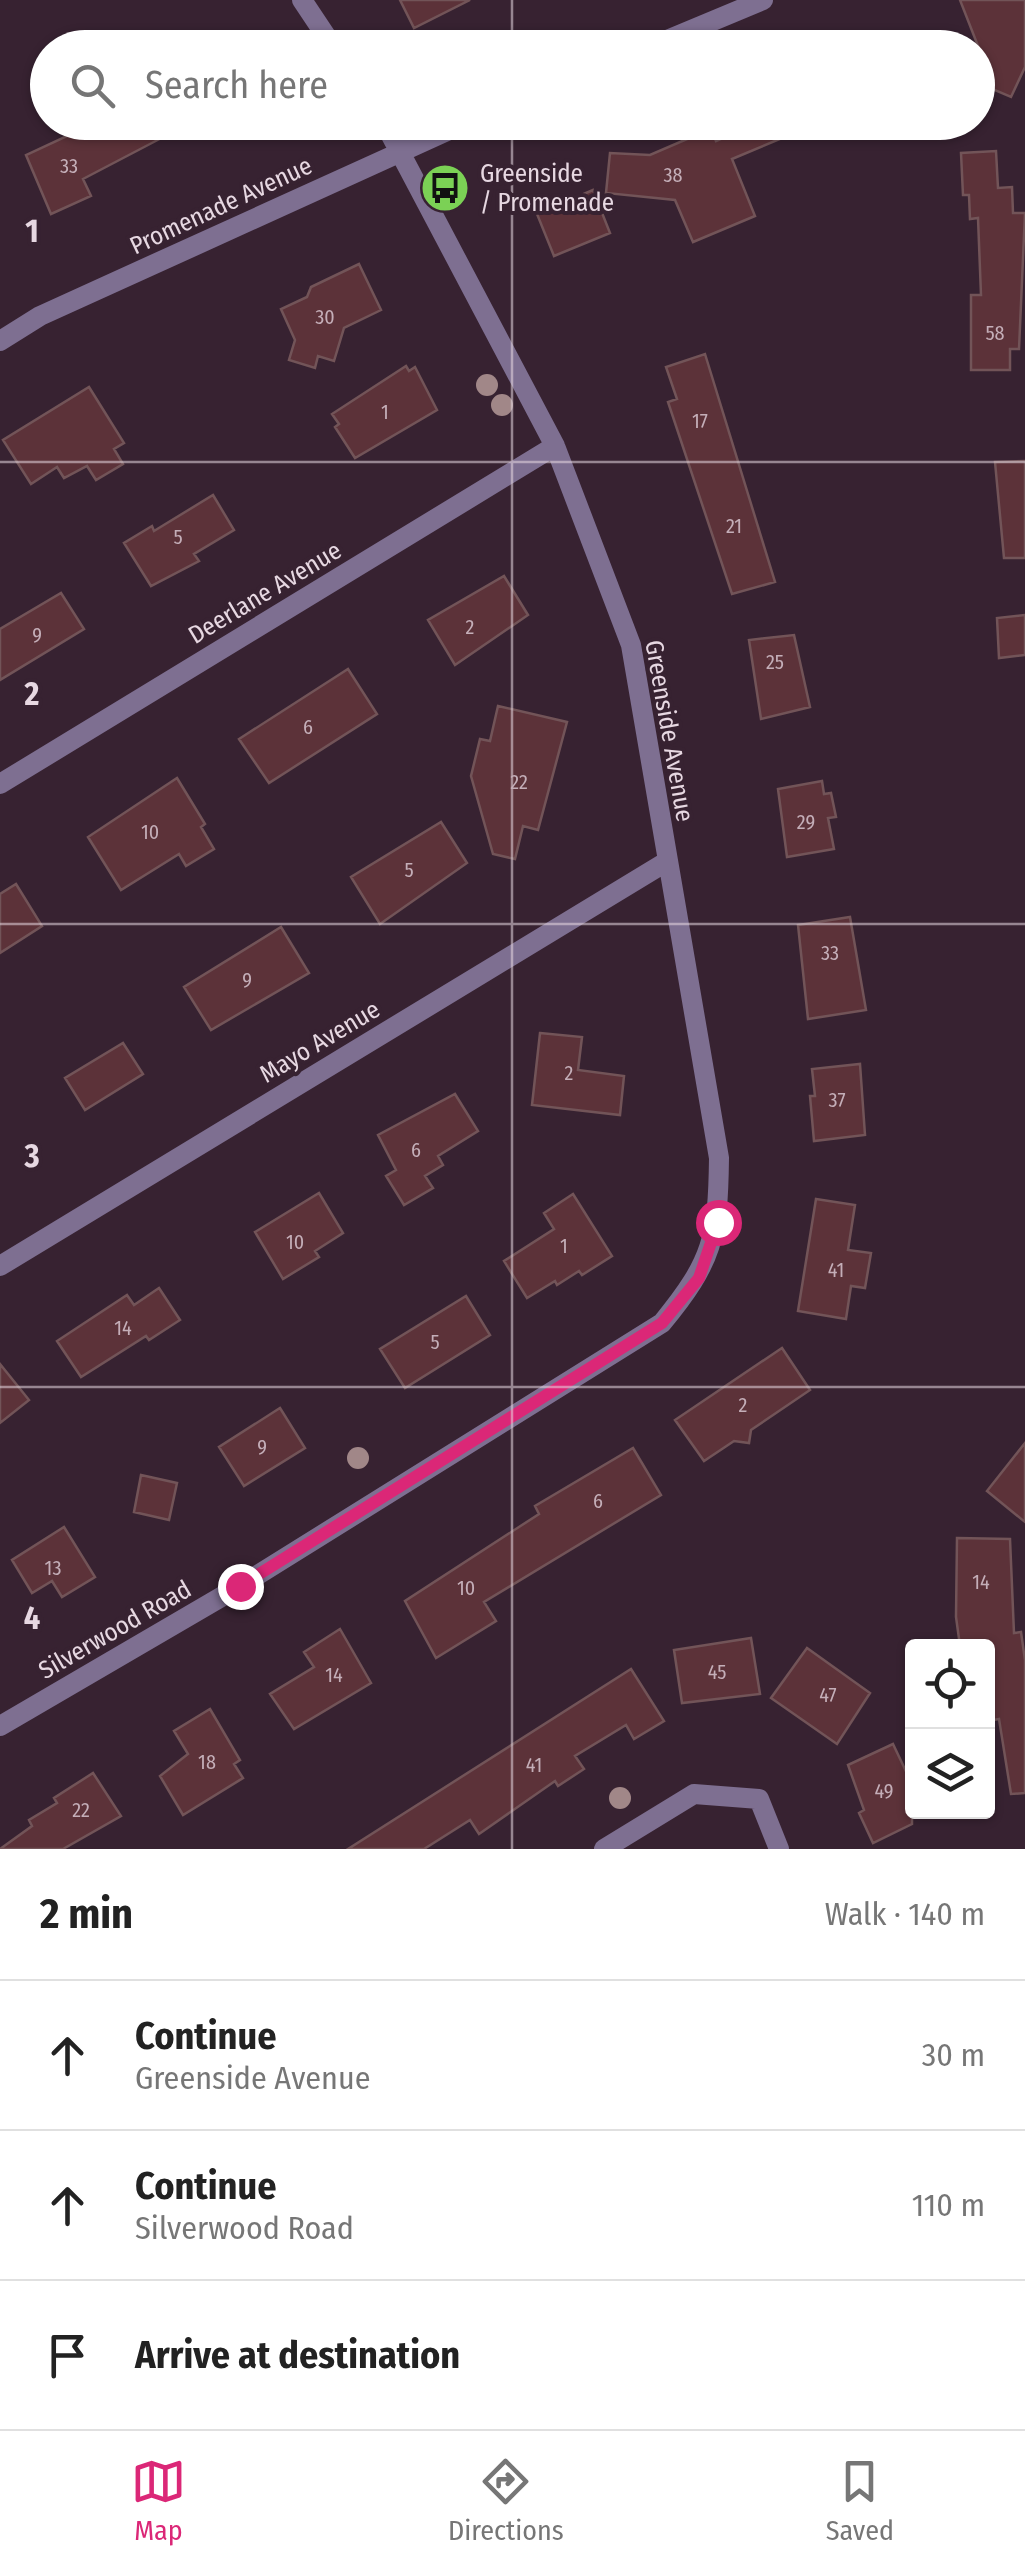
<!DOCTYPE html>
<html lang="en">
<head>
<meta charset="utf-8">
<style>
	:root { --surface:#fff; --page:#f2f2f2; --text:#222; --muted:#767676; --line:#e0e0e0; --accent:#db2777 }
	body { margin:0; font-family:"Fira Sans Condensed",sans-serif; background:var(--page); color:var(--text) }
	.controls { position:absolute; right:30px; bottom:30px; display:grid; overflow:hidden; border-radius:10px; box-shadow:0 2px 8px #0004 }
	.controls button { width:90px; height:90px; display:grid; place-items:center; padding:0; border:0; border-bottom:2px solid var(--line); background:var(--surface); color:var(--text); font:50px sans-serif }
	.stop { position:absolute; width:30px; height:30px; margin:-22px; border:8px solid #db2777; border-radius:50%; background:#fff }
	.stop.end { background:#db2777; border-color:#fff; box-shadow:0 2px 10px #0008 }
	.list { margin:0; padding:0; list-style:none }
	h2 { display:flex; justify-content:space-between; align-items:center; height:130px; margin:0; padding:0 40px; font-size:42px }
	h2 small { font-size:32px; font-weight:400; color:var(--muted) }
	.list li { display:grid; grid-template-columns:65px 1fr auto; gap:30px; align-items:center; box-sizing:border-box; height:150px; padding:0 40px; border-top:2px solid var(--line) }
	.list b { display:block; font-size:38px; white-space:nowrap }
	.list p { margin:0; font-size:32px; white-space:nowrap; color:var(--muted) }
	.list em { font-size:32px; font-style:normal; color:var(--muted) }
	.icon { flex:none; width:55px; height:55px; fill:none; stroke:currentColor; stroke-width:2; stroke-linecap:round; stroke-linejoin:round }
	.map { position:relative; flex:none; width:1025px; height:1849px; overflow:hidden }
	.search { position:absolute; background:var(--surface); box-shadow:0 2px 8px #0004; left:30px; right:30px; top:30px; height:110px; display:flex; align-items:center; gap:25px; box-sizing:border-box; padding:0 35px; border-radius:55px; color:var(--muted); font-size:38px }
	.sheet { height:580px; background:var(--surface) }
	nav { display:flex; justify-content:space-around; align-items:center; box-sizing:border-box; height:140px; border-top:2px solid var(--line); background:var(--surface); font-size:28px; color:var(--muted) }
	nav a { display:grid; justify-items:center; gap:5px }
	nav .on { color:var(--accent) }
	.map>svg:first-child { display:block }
	.building { fill:#5c3239; stroke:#725458; stroke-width:2.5 }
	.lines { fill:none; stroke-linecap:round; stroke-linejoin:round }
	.street { stroke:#7e6f91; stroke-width:20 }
	.tree { fill:#a18788 }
	.route { stroke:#db2777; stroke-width:12 }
	.grid { fill:none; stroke:#e7d8e2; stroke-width:2.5; stroke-opacity:0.55 }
	.labels { text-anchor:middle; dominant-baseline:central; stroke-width:8; stroke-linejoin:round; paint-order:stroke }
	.number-label { font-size:20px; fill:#c4aeb8 }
	.poi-label { font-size:25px; fill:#e7d8e2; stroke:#372231; text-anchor:start }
	.street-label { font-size:25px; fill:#e7d8e2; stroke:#372231 }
	.grid-label { font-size:32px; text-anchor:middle; font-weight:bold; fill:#e7d8e2; stroke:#372231; stroke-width:8; stroke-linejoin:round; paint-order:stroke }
</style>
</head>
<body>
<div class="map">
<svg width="1025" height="1849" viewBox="0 0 1025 1849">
	<rect width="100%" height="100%" fill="#372231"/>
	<path class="building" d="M400,0H470L414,28Z
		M960,0H1025V67L1011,97L978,83V46Z
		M97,122H192L83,179L91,196L51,214L26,155Z
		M759,122L818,123L732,159L755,216L693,242L675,200L606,193L610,153L650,155L701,133L703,138L713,134L716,141Z
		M996,151L998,188L1012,187L1013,213H1025L1019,349H1010V370H971V295H981L978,218L970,219L969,195H963L961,153Z
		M593,190L610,233L554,256L537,214Z
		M359,264L381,310L344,328L334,361L318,356L315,368L289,360L295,340L281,309L307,297L311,287Z
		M705,354L775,582L732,594L668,402L677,399L666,367Z
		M406,366L409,371L415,367L437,410L355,458L335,427L339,424L332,414Z
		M89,387L124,443L114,449L123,464L96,480L87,466L64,478L57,467L31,484L3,440Z
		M1025,461V558H1004L995,462Z
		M213,495L234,530L194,554L199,561L151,586L124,543L152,526L154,531Z
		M504,576L528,615L455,665L428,620Z
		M61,593L84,629L0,680V629Z
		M1025,615V655L999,658L997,618Z
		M794,635L810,707L761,719L749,640Z
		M348,669L377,714L269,783L239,739Z
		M498,706L567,722L538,830L523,826L515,859L493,854L471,776L480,739L490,741Z
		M177,778L205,824L201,827L214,849L186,866L179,854L121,890L88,837Z
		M822,781L824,794L831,793L836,817L828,818L834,849L787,857L778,789Z
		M441,822L467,863L380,924L351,877Z
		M16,884L42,926L0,953V894Z
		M850,917L866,1010L808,1019L798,925Z
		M281,927L309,973L211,1030L184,987Z
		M540,1033L582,1037L578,1070L624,1076L620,1115L532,1105Z
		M123,1043L143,1074L85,1110L65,1078Z
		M860,1064L865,1135L814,1141L810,1096H815L812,1069Z
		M455,1094L478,1131L438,1156L443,1165L425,1176L433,1188L404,1205L386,1176L396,1170L378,1135Z
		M319,1193L343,1233L315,1251L319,1257L283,1279L255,1232Z
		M573,1194L612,1256L582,1275L579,1271L557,1285L555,1281L527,1298L504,1261L554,1229L544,1213Z
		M816,1199L855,1205L848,1250L871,1253L865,1288L851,1286L846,1319L798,1311Z
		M159,1288L180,1320L149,1340L146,1336L81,1377L57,1341L127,1295L134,1305Z
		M466,1296L490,1335L405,1388L380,1349Z
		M782,1348L810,1390L751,1430L749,1443L734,1441L704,1461L675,1420Z
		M0,1364L29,1400L0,1423Z
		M280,1408L305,1448L244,1486L219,1447Z
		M1025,1443V1522L987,1491Z
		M633,1448L661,1495L484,1602L496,1621L436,1658L405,1601L539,1514L535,1506Z
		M141,1475L177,1483L169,1520L134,1512Z
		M64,1527L95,1577L62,1597L52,1581L32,1593L12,1560Z
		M957,1538L1010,1539L1014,1633L1021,1632L1025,1660V1793L1011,1794L999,1719L988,1721V1646H960L956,1617Z
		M340,1629L371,1683L294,1729L270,1694L314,1667L304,1652Z
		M751,1638L760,1694L682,1703L674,1650Z
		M807,1648L870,1693L837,1744L771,1698Z
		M631,1669L664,1721L634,1739L626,1725L575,1756L584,1769L558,1786L555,1781L479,1834L470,1820L424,1849H348Z
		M210,1709L240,1760L234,1764L243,1778L183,1815L160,1776L188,1754L174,1731Z
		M893,1744L912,1784V1824L873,1843L859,1813L864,1810L848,1765Z
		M93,1773L121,1816L63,1849H0L32,1826L29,1820L57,1803L54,1798Z"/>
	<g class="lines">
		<path class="street" d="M302,0L334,48
			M648,48L763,0
			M0,341L40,316L467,122
			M0,784L555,446
			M0,1266L666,862
			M0,1726L240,1586L662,1323C713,1261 718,1237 719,1158L631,645L555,446L384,122
			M604,1849L694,1794L759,1799L779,1849"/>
	</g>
	<g class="tree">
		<circle cx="487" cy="385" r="11"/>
		<circle cx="502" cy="405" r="11"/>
		<circle cx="358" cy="1458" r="11"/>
		<circle cx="620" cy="1798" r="11"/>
	</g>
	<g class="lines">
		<path class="route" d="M240,1586L662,1323L699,1278L718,1222"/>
	</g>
	<path class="grid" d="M512,0V48M512,122V1849M0,462H1025M0,924H1025M0,1387H1025"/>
	<defs>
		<g id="bus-disc" transform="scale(2.5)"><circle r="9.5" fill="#7bd155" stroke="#372231"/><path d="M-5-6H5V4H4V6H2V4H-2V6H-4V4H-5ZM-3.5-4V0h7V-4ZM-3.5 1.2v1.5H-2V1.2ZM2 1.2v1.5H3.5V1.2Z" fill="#111"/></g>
	</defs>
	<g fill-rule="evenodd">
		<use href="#bus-disc" x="445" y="188"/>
	</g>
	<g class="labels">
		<g class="number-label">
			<text x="69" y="166">33</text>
			<text x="673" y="175">38</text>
			<text x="325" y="317">30</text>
			<text x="995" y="333">58</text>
			<text x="385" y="412">1</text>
			<text x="700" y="421">17</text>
			<text x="734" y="526">21</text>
			<text x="178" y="537">5</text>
			<text x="470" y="627">2</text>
			<text x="37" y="635">9</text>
			<text x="775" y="662">25</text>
			<text x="308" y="727">6</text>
			<text x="519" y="782">22</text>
			<text x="806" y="822">29</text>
			<text x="150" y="832">10</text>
			<text x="409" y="870">5</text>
			<text x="830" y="953">33</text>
			<text x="247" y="980">9</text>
			<text x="569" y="1073">2</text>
			<text x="837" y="1100">37</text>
			<text x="416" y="1150">6</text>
			<text x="295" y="1242">10</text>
			<text x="564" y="1246">1</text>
			<text x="836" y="1270">41</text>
			<text x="123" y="1328">14</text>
			<text x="435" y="1342">5</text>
			<text x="743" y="1405">2</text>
			<text x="262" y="1447">9</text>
			<text x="598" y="1501">6</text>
			<text x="53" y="1568">13</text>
			<text x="981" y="1582">14</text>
			<text x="466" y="1588">10</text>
			<text x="717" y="1672">45</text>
			<text x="334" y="1675">14</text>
			<text x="828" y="1695">47</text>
			<text x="207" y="1762">18</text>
			<text x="534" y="1765">41</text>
			<text x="884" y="1791">49</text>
			<text x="81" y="1810">22</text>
		</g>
		<g class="poi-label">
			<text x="480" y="174">Greenside<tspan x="480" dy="29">/ Promenade</tspan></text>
		</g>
		<g class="street-label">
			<text transform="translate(221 206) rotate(-25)">Promenade Avenue</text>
			<text transform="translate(265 593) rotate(-31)">Deerlane Avenue</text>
			<text transform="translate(669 731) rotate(80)">Greenside Avenue</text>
			<text transform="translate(320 1042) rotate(-31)">Mayo Avenue</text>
			<text transform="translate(115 1630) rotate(-30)">Silverwood Road</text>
		</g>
	</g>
	<g class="grid-label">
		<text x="32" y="242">1</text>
		<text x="32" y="705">2</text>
		<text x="32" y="1167">3</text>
		<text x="32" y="1629">4</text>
	</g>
</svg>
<div class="controls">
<button><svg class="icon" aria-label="locate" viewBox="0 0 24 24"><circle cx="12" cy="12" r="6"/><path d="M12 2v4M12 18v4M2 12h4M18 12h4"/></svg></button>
<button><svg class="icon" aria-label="layers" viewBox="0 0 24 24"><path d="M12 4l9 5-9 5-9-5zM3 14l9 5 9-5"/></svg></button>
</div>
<div class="stop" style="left:718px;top:1222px"></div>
<div class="stop end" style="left:240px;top:1586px"></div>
<div class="search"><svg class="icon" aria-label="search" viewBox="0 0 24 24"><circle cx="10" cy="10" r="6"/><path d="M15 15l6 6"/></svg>Search here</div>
</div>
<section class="sheet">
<h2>2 min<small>Walk · 140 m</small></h2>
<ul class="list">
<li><svg class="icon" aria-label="ahead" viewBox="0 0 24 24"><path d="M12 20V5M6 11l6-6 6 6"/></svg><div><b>Continue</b><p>Greenside Avenue</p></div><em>30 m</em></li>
<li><svg class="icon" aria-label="ahead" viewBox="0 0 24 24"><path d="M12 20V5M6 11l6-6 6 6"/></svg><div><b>Continue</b><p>Silverwood Road</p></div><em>110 m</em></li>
<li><svg class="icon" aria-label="arrive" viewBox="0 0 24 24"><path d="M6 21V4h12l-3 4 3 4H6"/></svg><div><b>Arrive at destination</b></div></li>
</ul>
</section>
<nav>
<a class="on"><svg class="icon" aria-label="map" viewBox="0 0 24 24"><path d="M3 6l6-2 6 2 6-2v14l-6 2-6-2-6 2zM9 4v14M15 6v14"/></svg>Map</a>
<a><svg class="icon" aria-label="directions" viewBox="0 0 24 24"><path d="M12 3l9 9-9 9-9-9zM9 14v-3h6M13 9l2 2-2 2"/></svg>Directions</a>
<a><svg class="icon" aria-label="saved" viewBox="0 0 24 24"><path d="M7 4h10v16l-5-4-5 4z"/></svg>Saved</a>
</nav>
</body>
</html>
